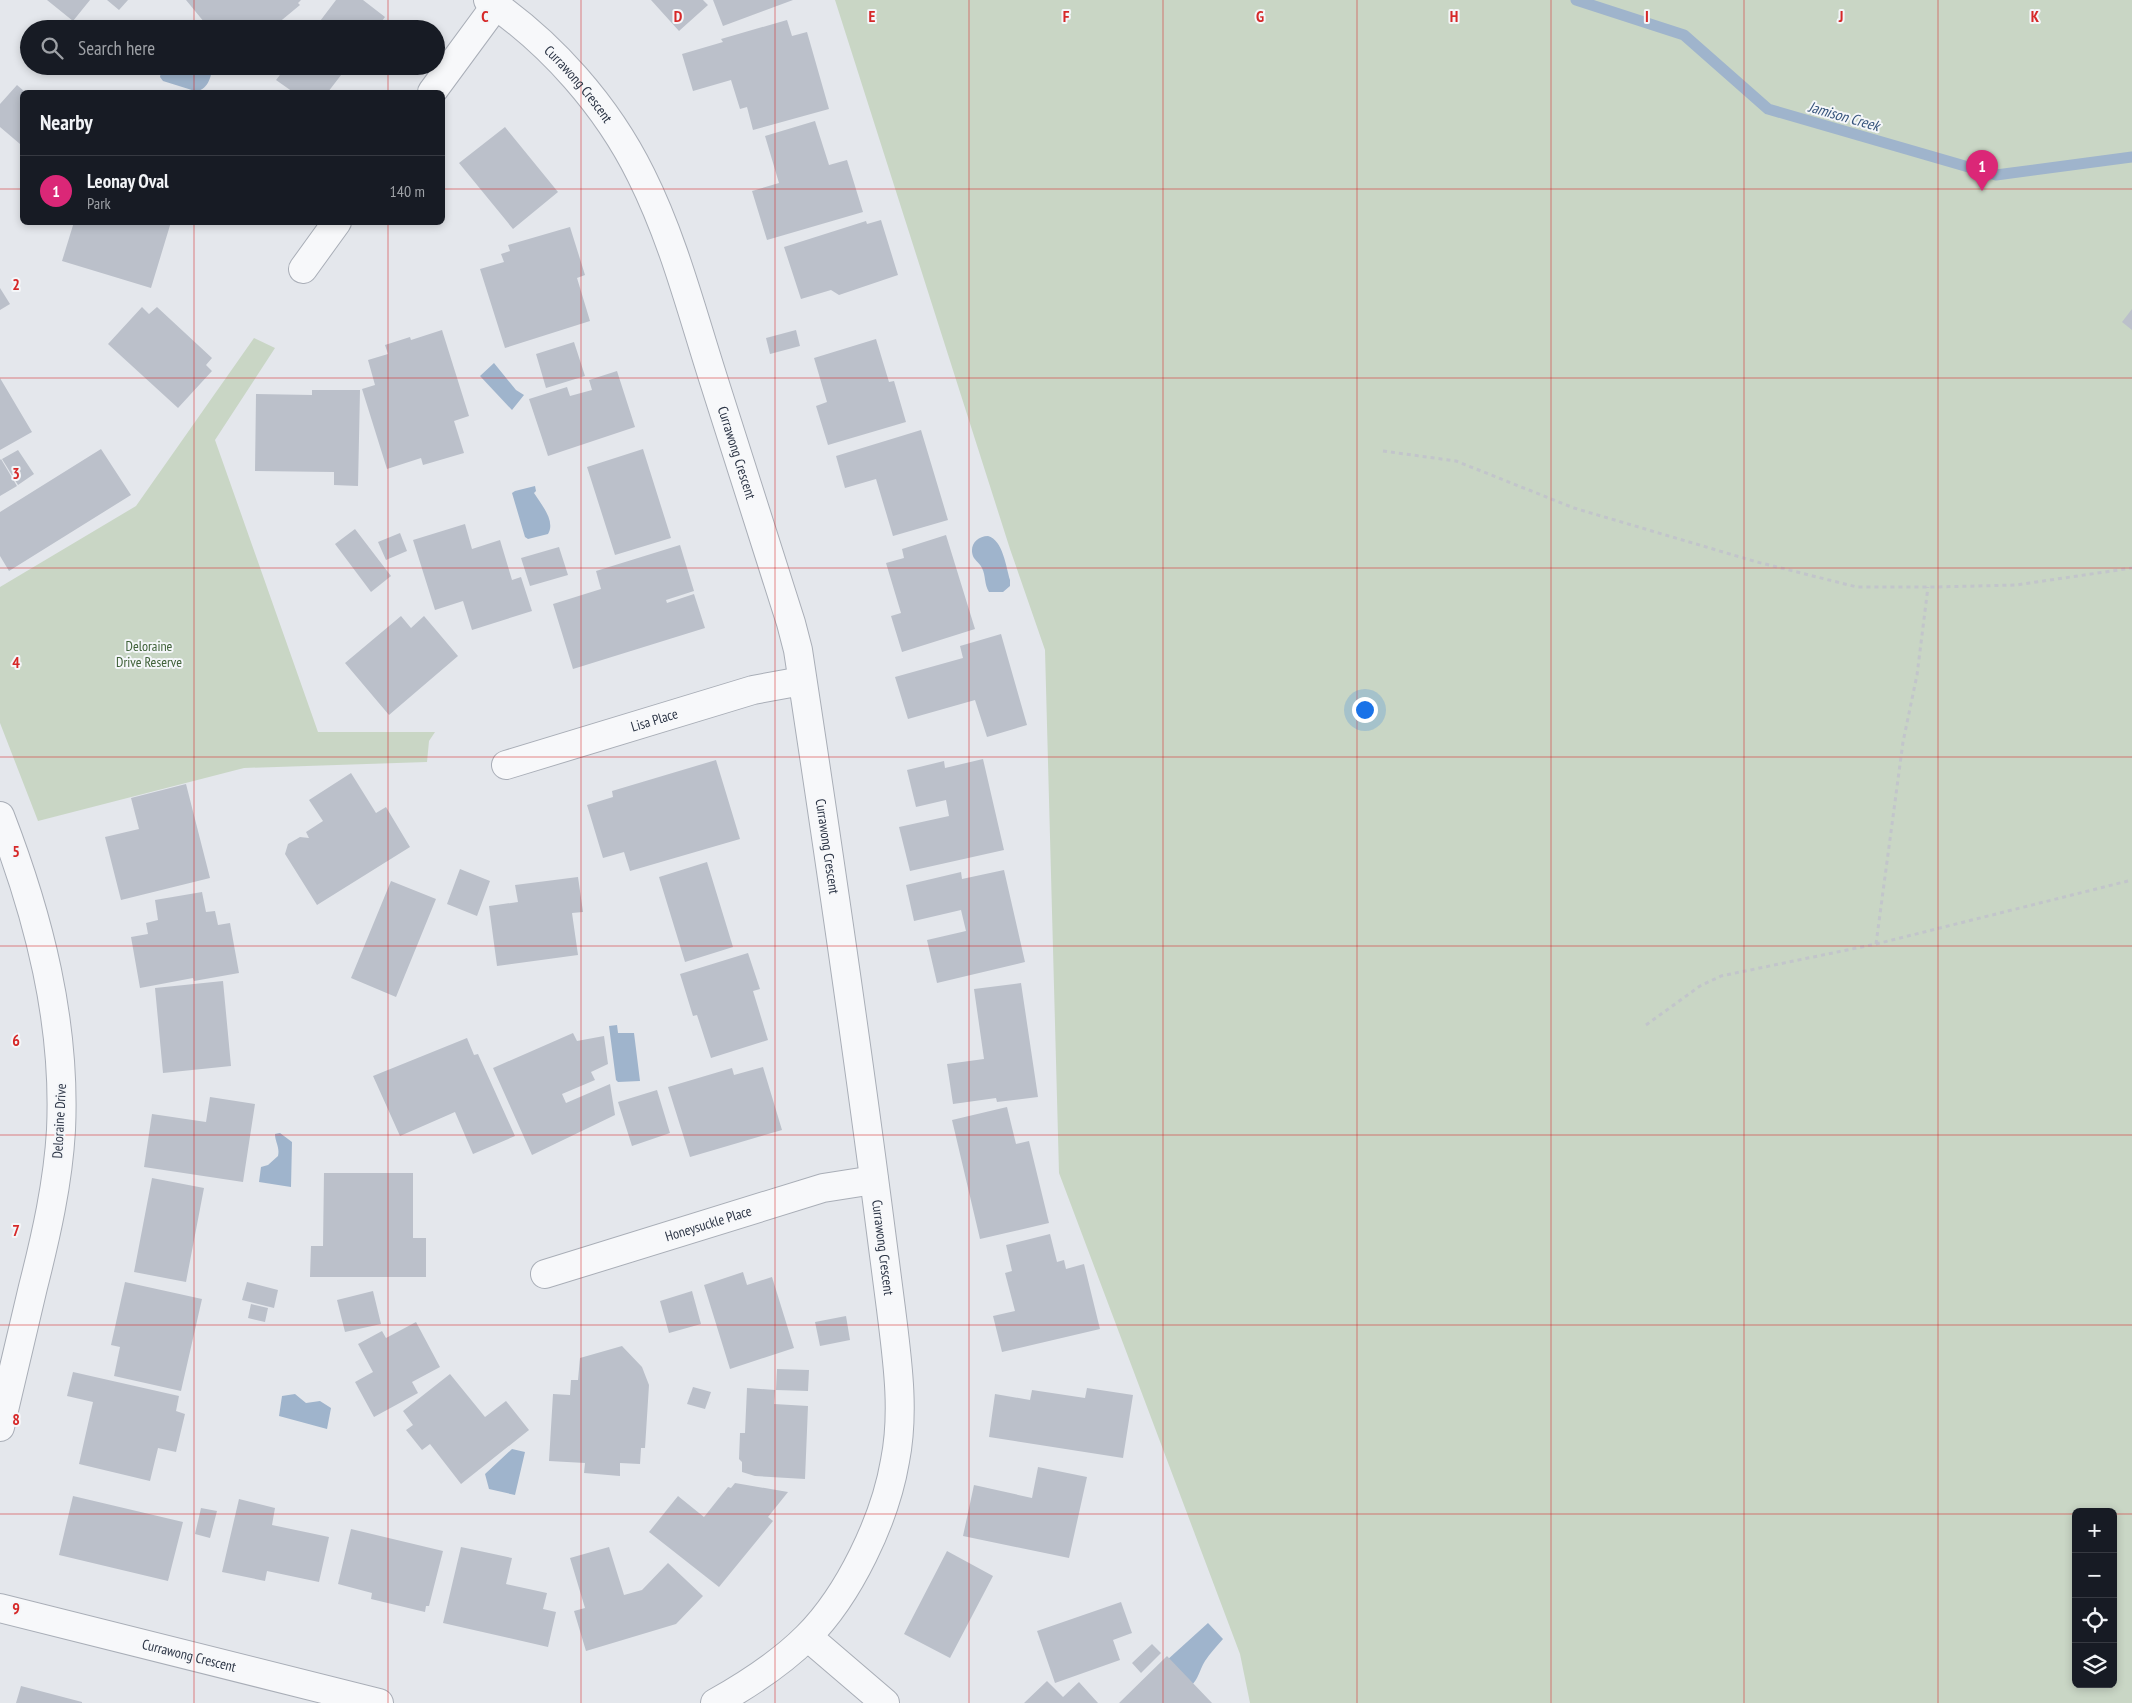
<!DOCTYPE html>
<html lang="en">
<head>
<meta charset="utf-8">
<style>
	:root { --surface:#171b24; --page:#242831; --text:#f1f3f6; --muted:#9ea1a6; --line:#363941; --accent:#db2777 }
	body { margin:0; font-family:"PT Sans Narrow",sans-serif; background:var(--page); color:var(--text) }
	.controls { position:absolute; right:15px; bottom:15px; display:grid; overflow:hidden; border-radius:8px; box-shadow:0 2px 8px #0003 }
	.controls button { width:45px; height:45px; display:grid; place-items:center; padding:0; border:0; border-bottom:1px solid var(--line); background:var(--surface); color:var(--text); font:25px sans-serif }
	.you { position:absolute; left:1364px; top:709px; width:18px; height:18px; margin:-12px; border:4px solid #fff; border-radius:50%; background:#1a73e8; box-shadow:0 0 0 8px #1a73e833 }
	.badge { display:grid; place-items:center; width:32px; height:32px; border-radius:50%; background:var(--accent); color:#fff; font-size:16px; font-weight:700 }
	.pin { position:absolute; translate:-50% -41px; filter:drop-shadow(0 1px 2px #0008) }
	.pin::after { content:''; position:absolute; top:26px; width:18px; height:15px; background:inherit; clip-path:polygon(0 0,100% 0,50% 100%) }
	.list { margin:0; padding:0; list-style:none }
	h2 { display:flex; justify-content:space-between; align-items:center; height:65px; margin:0; padding:0 20px; font-size:21px }
	h2 small { font-size:16px; font-weight:400; color:var(--muted) }
	.list li { display:grid; grid-template-columns:32px 1fr auto; gap:15px; align-items:center; box-sizing:border-box; height:70px; padding:0 20px; border-top:1px solid var(--line) }
	.list b { display:block; font-size:19px; white-space:nowrap }
	.list p { margin:0; font-size:16px; white-space:nowrap; color:var(--muted) }
	.list em { font-size:16px; font-style:normal; color:var(--muted) }
	.icon { flex:none; width:28px; height:28px; fill:none; stroke:currentColor; stroke-width:2; stroke-linecap:round; stroke-linejoin:round }
	.map { position:relative; flex:none; width:2132px; height:1703px; overflow:hidden }
	.search { position:absolute; background:var(--surface); box-shadow:0 2px 8px #0003; left:20px; top:20px; width:425px; height:55px; display:flex; align-items:center; gap:12px; box-sizing:border-box; padding:0 18px; border-radius:28px; color:var(--muted); font-size:19px }
	.panel { position:absolute; background:var(--surface); box-shadow:0 2px 8px #0003; left:20px; top:90px; width:425px; height:135px; border-radius:8px }
	.map>svg:first-child { display:block }
	.green { fill:#c9d6c5; fill-rule:evenodd }
	.water { fill:#9fb4cc }
	.lines { fill:none; stroke-linecap:round; stroke-linejoin:round }
	.stream { stroke:#9fb4cc; stroke-width:11 }
	.building { fill:#bbc0ca }
	.minor-casing { stroke:#a9aeb7; stroke-width:30 }
	.path { stroke:#c2c5cb; stroke-width:3; stroke-dasharray:4 4; stroke-linecap:butt }
	.minor { stroke:#f7f8fa; stroke-width:28 }
	.grid { fill:none; stroke:#d62828; stroke-width:1; stroke-opacity:0.55 }
	.labels { text-anchor:middle; dominant-baseline:central; stroke-width:4; stroke-linejoin:round; paint-order:stroke }
	.street-label { font-size:14px; fill:#2b3445; stroke:#f4f6f9 }
	.park-label { font-size:14px; fill:#3f6138; stroke:#f4f6f9 }
	.water-label { font-size:15px; font-style:italic; fill:#34527a; stroke:#f4f6f9 }
	.grid-label { font-size:16px; text-anchor:middle; font-weight:bold; fill:#d62828; stroke:#f4f6f9; stroke-width:4; stroke-linejoin:round; paint-order:stroke }
</style>
</head>
<body>
<div class="map">
<svg width="2132" height="1703" viewBox="0 0 2132 1703">
	<rect width="100%" height="100%" fill="#e4e7ec"/>
	<path class="green" d="M835,0H2132V1703H1250L1240,1654L1059,1173L1045,650L1010,549ZM2076,1512H2113V1684H2076Z
		M254,338L275,348L215,440L318,732H435L429,741L427,762L244,768L38,821L0,723V587L136,506Z"/>
	<path class="water" d="M162,66H212C212,77 207,91 195,91L163,81L160,77Z
		M494,363L516,390L524,395L512,410L480,376Z
		M535,486L536,491L534,493C541,504 556,521 548,534L528,539L525,537L512,493L515,491Z
		M988,536C1003,540 1006,567 1010,580V586L1003,592H989C984,584 986,576 982,568C980,564 977,562 974,558C968,547 976,536 988,536Z
		M617,1025L618,1033H634L640,1081L618,1082L616,1080L609,1026Z
		M280,1133L292,1142L291,1187L259,1182L261,1167L268,1165L278,1156C280,1147 275,1142 275,1134Z
		M295,1394L306,1403L320,1401L331,1408L327,1429L279,1416L282,1396Z
		M512,1449L525,1452L515,1495L489,1489L485,1474Z
		M1208,1623L1223,1639C1217,1646 1210,1653 1205,1661C1199,1671 1199,1678 1191,1686L1166,1661Z"/>
	<g class="lines">
		<path class="stream" d="M1576,0L1684,35L1768,109L1996,175L2132,157"/>
	</g>
	<path class="building" d="M47,0H90L73,21Z
		M107,0H128L119,10Z
		M186,0H301L298,3L300,5L271,29H226L218,20L209,28Z
		M336,0H363L385,17L376,29H314Z
		M651,0H703L708,5L679,31Z
		M713,0H793L723,26Z
		M787,20L792,36L807,32L829,109L753,130L747,107L740,109L731,80L693,91L682,54L723,42L721,39Z
		M287,66H348L328,92H293L276,80Z
		M17,85L25,92H22V142L20,144L0,127V104Z
		M815,121L829,165L847,160L863,212L767,240L752,191L779,183L765,136Z
		M505,127L558,192L513,229L459,163Z
		M881,220L898,275L839,295L831,290L801,299L784,247L866,221L867,224Z
		M74,222H171L151,288L62,261Z
		M570,227L585,275L577,278L590,321L505,348L480,269L504,262L501,254L510,251L508,245Z
		M0,288L10,304L0,310Z
		M142,307L149,314L157,307L212,358L206,365L212,371L178,408L108,344Z
		M2132,309V330L2122,322Z
		M442,330L469,416L454,421L464,453L423,465L421,458L387,469L362,389L375,385L368,360L388,354L385,345L410,337L411,340Z
		M796,330L800,346L770,354L766,338Z
		M876,339L889,382L894,381L906,422L828,445L816,406L827,402L814,358Z
		M574,342L585,376L546,388L536,354Z
		M617,371L635,427L548,456L529,399L567,387L570,396L592,390L589,380Z
		M0,378L32,432L0,450Z
		M312,390H360L358,486L334,485V472L255,471L256,394L312,395Z
		M921,430L948,520L893,536L876,479L845,488L836,456Z
		M101,449L131,495L9,571L0,556V512Z
		M643,449L671,538L615,555L587,467Z
		M18,450L34,474L18,485L2,459Z
		M1,459L17,486L0,496V460Z
		M465,524L472,549L500,540L512,580L521,577L532,611L472,630L463,601L435,610L413,540Z
		M355,529L391,576L371,592L335,544Z
		M400,533L407,551L386,560L378,542Z
		M946,535L975,629L902,652L891,616L901,613L886,563L904,558L902,549Z
		M680,545L694,591L666,600L667,603L694,594L705,628L573,669L553,604L601,589L596,571Z
		M559,547L568,575L530,586L521,558Z
		M401,616L411,628L424,616L458,656L389,715L345,663Z
		M1001,634L1027,725L987,737L975,700L908,719L895,677L963,658L960,646Z
		M983,759L1004,850L910,871L899,827L949,816L946,800L916,807L907,770L944,761L945,768Z
		M716,760L740,839L630,871L624,852L603,858L587,805L613,797L612,791Z
		M351,773L376,813L386,807L410,847L317,905L285,854L288,844L300,837L309,838L306,832L323,821L309,800Z
		M186,784L210,878L121,900L105,837L139,829L131,798Z
		M707,862L733,947L685,962L659,877Z
		M460,869L490,881L477,916L447,904Z
		M1004,870L1025,962L937,983L927,940L966,931L961,910L914,921L906,885L961,872L962,879Z
		M578,877L583,912L572,913L578,955L497,966L489,906L518,902L515,885Z
		M391,881L436,899L396,997L351,978Z
		M202,892L206,912L215,911L218,925L230,923L239,973L194,981L193,978L140,988L131,937L148,934L146,923L158,920L155,900Z
		M748,953L760,989L753,991L768,1040L711,1058L697,1015L693,1016L680,974Z
		M223,981L231,1066L163,1073L155,988Z
		M1021,983L1038,1097L997,1102L996,1098L953,1104L947,1064L984,1059L974,989Z
		M573,1033L577,1041L604,1036L608,1064L591,1072L595,1080L562,1094L566,1103L610,1084L615,1115L532,1155L493,1068Z
		M467,1038L474,1055L478,1054L515,1136L473,1154L455,1112L400,1136L373,1076Z
		M763,1067L782,1130L690,1157L668,1087L732,1068L734,1075Z
		M657,1090L670,1133L632,1146L618,1102Z
		M210,1097L255,1104L243,1182L144,1167L152,1114L206,1122Z
		M1007,1107L1016,1144L1029,1141L1049,1223L980,1239L952,1120Z
		M324,1173H413V1238H426V1277H310L311,1246H323Z
		M152,1178L204,1188L186,1282L134,1272Z
		M1050,1234L1057,1262L1064,1260L1066,1269L1084,1264L1100,1329L1002,1352L993,1316L1015,1311L1005,1273L1012,1271L1006,1245Z
		M743,1272L747,1285L772,1277L794,1348L730,1369L704,1285Z
		M125,1282L202,1299L181,1391L114,1376L120,1347L111,1345Z
		M247,1282L278,1290L274,1308L242,1300Z
		M373,1291L381,1324L345,1332L337,1300Z
		M692,1291L701,1324L669,1333L660,1301Z
		M251,1304L268,1308L265,1322L248,1318Z
		M846,1316L850,1340L820,1346L815,1322Z
		M416,1322L440,1367L412,1382L418,1393L374,1417L355,1382L373,1372L358,1344L382,1331L386,1338Z
		M622,1346L642,1367L649,1385L645,1448H641L640,1464L620,1463V1476L584,1473L585,1463L549,1461L553,1394L570,1395L571,1380H578L580,1358Z
		M777,1369L809,1370L808,1391L776,1390Z
		M73,1372L179,1396L176,1411L185,1414L176,1452L158,1448L150,1481L79,1464L93,1402L67,1396Z
		M450,1374L485,1417L506,1401L529,1430L461,1484L430,1444L422,1450L406,1430L413,1425L403,1411Z
		M693,1387L711,1392L705,1409L687,1404Z
		M747,1388L775,1390L774,1404L808,1406L805,1479L755,1476L742,1472V1462L739,1459L740,1433H745Z
		M1087,1388L1133,1395L1123,1458L989,1437L995,1394L1030,1400L1032,1390L1085,1398Z
		M1038,1467L1087,1477L1069,1558L963,1536L974,1485L1032,1498Z
		M735,1483L788,1492L768,1517L773,1521L719,1587L649,1532L678,1496L704,1517L728,1487L731,1488Z
		M73,1496L183,1522L168,1581L59,1555Z
		M239,1499L275,1508L272,1525L329,1537L319,1582L267,1571L265,1581L222,1572Z
		M201,1508L217,1511L210,1538L195,1534Z
		M351,1529L443,1551L429,1606H426L425,1612L371,1599L372,1593L338,1584Z
		M461,1547L512,1558L506,1584L547,1593L543,1609L556,1612L548,1647L443,1623Z
		M609,1547L624,1595L642,1590L668,1563L703,1596L676,1624L586,1651L574,1611L585,1608L570,1558Z
		M947,1551L993,1576L950,1658L904,1634Z
		M1121,1602L1132,1633L1113,1640L1120,1660L1055,1683L1037,1631Z
		M1152,1644L1161,1653L1141,1673L1132,1663Z
		M1167,1656L1212,1703H1119Z
		M1047,1681L1063,1697L1079,1682L1098,1703H1024Z
		M21,1686L82,1702V1703H16Z"/>
	<g class="lines">
		<g class="minor-casing">
			<g id="minor">
				<path id="s1" d="M488,0C551,43 607,106 641,175C673,239 691,309 713,378C739,459 765,541 791,623L798,650C826,834 853,1017 877,1201C882,1237 886,1273 891,1309C897,1358 905,1411 895,1461C885,1520 849,1595 807,1637C781,1663 747,1685 715,1703"/>
				<path d="M432,92L496,5"/>
				<path d="M303,269L337,222"/>
				<path id="s2" d="M506,765L753,690L802,681"/>
				<path d="M0,816C39,917 66,1022 61,1130C58,1183 46,1236 33,1287C22,1334 11,1381 0,1427"/>
				<path id="s3" d="M545,1274L823,1188L874,1180"/>
				<path id="s4" d="M0,1608L379,1703"/>
				<path d="M808,1637L885,1703"/>
			</g>
		</g>
		<path class="path" d="M1383,451L1456,461L1574,508L1757,562L1857,587H1935L2016,585L2132,568
			M1876,944L1903,742L1917,675L1928,587
			M1646,1025L1700,986L1721,976L1876,944L2132,880"/>
		<use href="#minor" class="minor"/>
	</g>
	<path class="grid" d="M194,0V29M388,0V29M581,0V1703M775,0V1703M969,0V1703M1163,0V1703M1357,0V1703M1551,0V1703M1744,0V1703M1938,0V1703M194,66V92M388,66V92M0,189H22M442,189H2132M194,222V1703M388,222V1703M0,378H2132M0,568H2132M0,757H2132M0,946H2132M0,1135H2132M0,1325H2132M0,1514H2076M2113,1514H2132"/>
	<g class="labels">
		<g class="street-label">
			<text stroke="none"><textPath href="#s1" startOffset="124">Currawong Crescent</textPath></text>
			<text stroke="none"><textPath href="#s1" startOffset="529">Currawong Crescent</textPath></text>
			<text stroke="none"><textPath href="#s2" startOffset="155">Lisa Place</textPath></text>
			<text stroke="none"><textPath href="#s1" startOffset="934">Currawong Crescent</textPath></text>
			<text transform="translate(59 1121) rotate(-87)">Deloraine Drive</text>
			<text stroke="none"><textPath href="#s3" startOffset="171">Honeysuckle Place</textPath></text>
			<text stroke="none"><textPath href="#s1" startOffset="1339">Currawong Crescent</textPath></text>
			<text stroke="none"><textPath href="#s4" startOffset="195">Currawong Crescent</textPath></text>
		</g>
		<g class="park-label">
			<text x="149" y="646">Deloraine<tspan x="149" dy="16">Drive Reserve</tspan></text>
		</g>
		<g class="water-label">
			<text transform="translate(1844 116) rotate(16)">Jamison Creek</text>
		</g>
	</g>
	<g class="grid-label">
		<text x="485" y="22">C</text>
		<text x="678" y="22">D</text>
		<text x="872" y="22">E</text>
		<text x="1066" y="22">F</text>
		<text x="1260" y="22">G</text>
		<text x="1454" y="22">H</text>
		<text x="1647" y="22">I</text>
		<text x="1841" y="22">J</text>
		<text x="2035" y="22">K</text>
		<text x="16" y="290">2</text>
		<text x="16" y="479">3</text>
		<text x="16" y="668">4</text>
		<text x="16" y="857">5</text>
		<text x="16" y="1046">6</text>
		<text x="16" y="1236">7</text>
		<text x="16" y="1425">8</text>
		<text x="16" y="1614">9</text>
	</g>
</svg>
<div class="controls">
<button>+</button>
<button>−</button>
<button><svg class="icon" aria-label="locate" viewBox="0 0 24 24"><circle cx="12" cy="12" r="6"/><path d="M12 2v4M12 18v4M2 12h4M18 12h4"/></svg></button>
<button><svg class="icon" aria-label="layers" viewBox="0 0 24 24"><path d="M12 4l9 5-9 5-9-5zM3 14l9 5 9-5"/></svg></button>
</div>
<div class="you"></div>
<div class="pin badge" style="left:1982px;top:191px">1</div>
<div class="search"><svg class="icon" aria-label="search" viewBox="0 0 24 24"><circle cx="10" cy="10" r="6"/><path d="M15 15l6 6"/></svg>Search here</div>
<section class="panel">
<h2>Nearby<small></small></h2>
<ul class="list">
<li><span class="badge">1</span><div><b>Leonay Oval</b><p>Park</p></div><em>140 m</em></li>
</ul>
</section>
</div>
</body>
</html>
